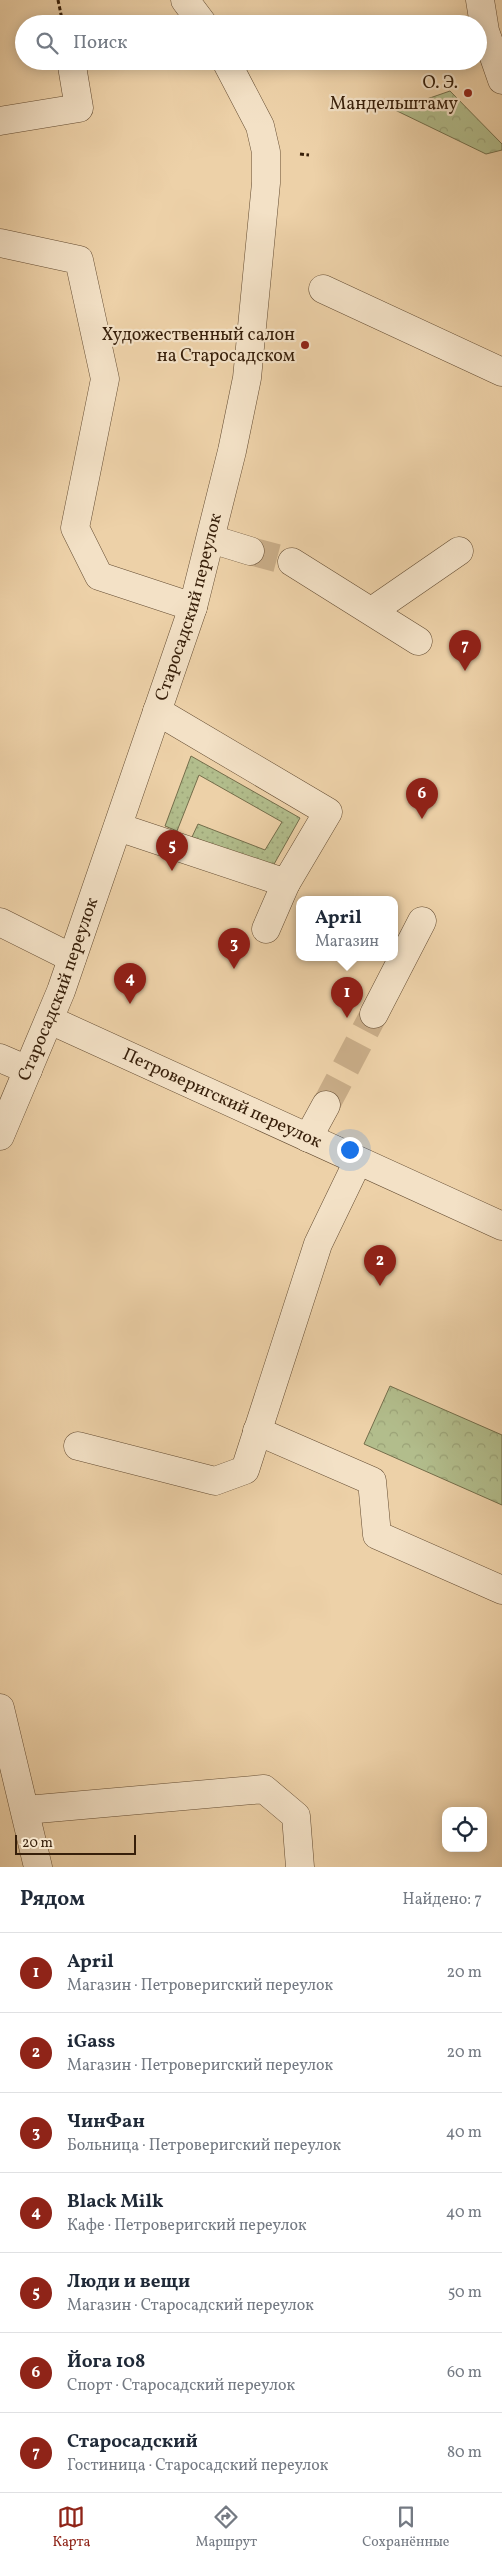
<!DOCTYPE html>
<html lang="ru">
<head>
<meta charset="utf-8">
<style>
	:root { --surface:#fff; --page:#f2f2f3; --text:#1f2937; --muted:#747a83; --line:#e0e1e3; --accent:#8f2418 }
	body { margin:0; font-family:Vollkorn,serif; background:var(--page); color:var(--text) }
	.controls { position:absolute; right:15px; bottom:15px; display:grid; overflow:hidden; border-radius:10px; box-shadow:0 2px 12px #0003 }
	.controls button { width:45px; height:45px; display:grid; place-items:center; padding:0; border:0; border-bottom:1px solid var(--line); background:var(--surface); color:var(--text); font:25px sans-serif }
	.scale { position:absolute; left:15px; bottom:12px; width:121px; box-sizing:border-box; padding-left:5px; border:2px solid #371f0a; border-top:0; font-size:14px; line-height:18px; white-space:nowrap; color:#371f0a; -webkit-text-stroke:4px #f3e1c6; paint-order:stroke }
	.you { position:absolute; left:349px; top:1149px; width:18px; height:18px; margin:-12px; border:4px solid #fff; border-radius:50%; background:#1a73e8; box-shadow:0 0 0 8px #1a73e833 }
	.badge { display:grid; place-items:center; width:32px; height:32px; border-radius:50%; background:var(--accent); color:#fff; font-size:16px; font-weight:700 }
	.pin { position:absolute; translate:-50% -41px; filter:drop-shadow(0 1px 2px #0008) }
	.pin::after { content:''; position:absolute; top:26px; width:18px; height:15px; background:inherit; clip-path:polygon(0 0,100% 0,50% 100%) }
	.popup { position:absolute; left:296px; top:896px; width:102px; height:65px; box-sizing:border-box; display:grid; place-content:center; border-radius:10px; background:var(--surface); filter:drop-shadow(0 1px 4px #0005); font-size:16px; white-space:nowrap; color:var(--muted) }
	.popup b { font-size:19px; color:var(--text) }
	.popup::after { content:''; position:absolute; left:50%; top:100%; margin-left:-10px; border:10px solid transparent; border-top-color:var(--surface) }
	.list { margin:0; padding:0; list-style:none }
	h2 { display:flex; justify-content:space-between; align-items:center; height:65px; margin:0; padding:0 20px; font-size:21px }
	h2 small { font-size:16px; font-weight:400; color:var(--muted) }
	.list li { display:grid; grid-template-columns:32px 1fr auto; gap:15px; align-items:center; box-sizing:border-box; height:80px; padding:0 20px; border-top:1px solid var(--line) }
	.list b { display:block; font-size:19px; white-space:nowrap }
	.list p { margin:0; font-size:16px; white-space:nowrap; color:var(--muted) }
	.list em { font-size:16px; font-style:normal; color:var(--muted) }
	.icon { flex:none; width:28px; height:28px; fill:none; stroke:currentColor; stroke-width:2; stroke-linecap:round; stroke-linejoin:round }
	.map { position:relative; flex:none; width:502px; height:1867px; overflow:hidden }
	.search { position:absolute; background:var(--surface); box-shadow:0 2px 12px #0003; left:15px; right:15px; top:15px; height:55px; display:flex; align-items:center; gap:12px; box-sizing:border-box; padding:0 18px; border-radius:28px; color:var(--muted); font-size:19px }
	.sheet { height:625px; background:var(--surface) }
	nav { display:flex; justify-content:space-around; align-items:center; box-sizing:border-box; height:70px; border-top:1px solid var(--line); background:var(--surface); font-size:14px; color:var(--muted) }
	nav a { display:grid; justify-items:center; gap:2px }
	nav .on { color:var(--accent) }
	.map>svg:first-child { display:block }
	.grass { fill:url(#grass-dots); stroke:#746e4b }
	.forest { fill:url(#forest-crowns); stroke:#746e4b }
	.lines { fill:none; stroke-linecap:round; stroke-linejoin:round }
	.minor-tunnel { stroke:#c9ad88; stroke-width:28; stroke-dasharray:28 14; stroke-linecap:butt }
	.minor-casing { stroke:#644c32; stroke-width:29 }
	.path { stroke:#371f0a; stroke-width:3; stroke-dasharray:4 2.5; stroke-linecap:butt }
	.minor { stroke:#f3e1c6; stroke-width:28 }
	.poi-dot { fill:#8f2418; stroke:#f3e1c6; stroke-width:2 }
	.labels { text-anchor:middle; dominant-baseline:central; stroke-width:4.5; stroke-linejoin:round; paint-order:stroke }
	.poi-label { font-size:18px; fill:#371f0a; stroke:#f3e1c6; text-anchor:end }
	.street-label { font-size:18px; fill:#371f0a; stroke:#f3e1c6 }
</style>
</head>
<body>
<div class="map">
<svg width="502" height="1867" viewBox="0 0 502 1867">
	<defs>
		<pattern id="grass-dots" width="8" height="8" patternUnits="userSpaceOnUse" patternTransform="scale(1.25)"><rect width="8" height="8" fill="#b2bd8c"/><path d="M2 2h.1M6 6h.1" fill="none" stroke="#9aa277" stroke-width="1.8" stroke-linecap="round"/></pattern>
		<pattern id="forest-crowns" width="20" height="18" patternUnits="userSpaceOnUse" patternTransform="scale(1.25)"><rect width="20" height="18" fill="#b2bd8c"/><path d="M2 6a3 3 0 1 1 6 0M12 15a3 3 0 1 1 6 0" fill="none" stroke="#9aa277"/></pattern>
	</defs>
	<rect width="100%" height="100%" fill="#edd1a8"/>
	<filter id="stains"><feTurbulence type="fractalNoise" baseFrequency=".004" numOctaves="4"/><feColorMatrix values="0 0 0 0 .2 0 0 0 0 .09 0 0 0 0 .02 0 0 0 .5 -.17"/></filter>
	<radialGradient id="worn" r=".72"><stop offset=".6" stop-color="#630" stop-opacity="0"/><stop offset="1" stop-color="#630" stop-opacity=".3"/></radialGradient>
	<path class="grass" d="M191,756L300,818L273,866L192,837L198,824L265,850L282,822L199,775L177,831L165,826Z"/>
	<path class="forest" d="M450,91L502,144V150L486,154L395,110Z
		M390,1386L502,1435V1505L364,1444Z"/>
	<g class="lines">
		<path class="minor-tunnel" d="M250,551L292,562
			M326,1105L374,1014"/>
		<g class="minor-casing">
			<g id="minor">
				<path d="M185,0L203,24"/>
				<path d="M480,0L485,31L502,80"/>
				<path d="M0,121L79,108L72,66"/>
				<path d="M0,243L79,260L105,379L75,528L99,576L193,607"/>
				<path d="M323,289L502,372"/>
				<path d="M211,539L250,551"/>
				<path d="M292,562L418,641"/>
				<path d="M372,611L459,551"/>
				<path d="M118,827L286,883L328,812L157,711"/>
				<path d="M0,922L72,958"/>
				<path d="M266,929L286,883"/>
				<path d="M374,1014L422,921"/>
				<path id="s1" d="M50,1020L502,1226"/>
				<path d="M0,1058L28,1070"/>
				<path id="s2" d="M0,1136L61,991L193,607L232,451L247,378L266,183V152L260,126L226,61"/>
				<path d="M308,1138L326,1105"/>
				<path d="M257,1431L372,1481L377,1535L502,1590"/>
				<path d="M78,1446L215,1481L245,1470L318,1244L358,1161"/>
				<path d="M0,1708L38,1867"/>
				<path d="M26,1810L264,1789L296,1816L300,1867"/>
			</g>
		</g>
		<path class="path" d="M58,0L63,24
			M300,154L309,155"/>
		<use href="#minor" class="minor"/>
	</g>
	<g class="poi-dot">
		<circle cx="468" cy="93" r="5"/>
		<circle cx="305" cy="345" r="5"/>
	</g>
	<g class="labels">
		<g class="poi-label">
			<text x="458" y="83">О. Э.<tspan x="458" dy="21">Мандельштаму</tspan></text>
			<text x="295" y="335">Художественный салон<tspan x="295" dy="21">на Старосадском</tspan></text>
		</g>
		<g class="street-label">
			<text stroke="none"><textPath href="#s2" startOffset="562">Старосадский переулок</textPath></text>
			<text stroke="none"><textPath href="#s2" startOffset="158">Старосадский переулок</textPath></text>
			<text stroke="none"><textPath href="#s1" startOffset="189">Петроверигский переулок</textPath></text>
		</g>
	</g>
	<rect width="100%" height="100%" filter="url(#stains)"/>
	<rect width="100%" height="100%" fill="url(#worn)"/>
</svg>
<div class="controls">
<button><svg class="icon" aria-label="locate" viewBox="0 0 24 24"><circle cx="12" cy="12" r="6"/><path d="M12 2v4M12 18v4M2 12h4M18 12h4"/></svg></button>
</div>
<div class="scale">20 m</div>
<div class="you"></div>
<div class="pin badge" style="left:347px;top:1018px">1</div>
<div class="popup"><b>April</b>Магазин</div>
<div class="pin badge" style="left:380px;top:1286px">2</div>
<div class="pin badge" style="left:234px;top:969px">3</div>
<div class="pin badge" style="left:130px;top:1004px">4</div>
<div class="pin badge" style="left:172px;top:871px">5</div>
<div class="pin badge" style="left:422px;top:819px">6</div>
<div class="pin badge" style="left:465px;top:671px">7</div>
<div class="search"><svg class="icon" aria-label="search" viewBox="0 0 24 24"><circle cx="10" cy="10" r="6"/><path d="M15 15l6 6"/></svg>Поиск</div>
</div>
<section class="sheet">
<h2>Рядом<small>Найдено: 7</small></h2>
<ul class="list">
<li><span class="badge">1</span><div><b>April</b><p>Магазин · Петроверигский переулок</p></div><em>20 m</em></li>
<li><span class="badge">2</span><div><b>iGass</b><p>Магазин · Петроверигский переулок</p></div><em>20 m</em></li>
<li><span class="badge">3</span><div><b>ЧинФан</b><p>Больница · Петроверигский переулок</p></div><em>40 m</em></li>
<li><span class="badge">4</span><div><b>Black Milk</b><p>Кафе · Петроверигский переулок</p></div><em>40 m</em></li>
<li><span class="badge">5</span><div><b>Люди и вещи</b><p>Магазин · Старосадский переулок</p></div><em>50 m</em></li>
<li><span class="badge">6</span><div><b>Йога 108</b><p>Спорт · Старосадский переулок</p></div><em>60 m</em></li>
<li><span class="badge">7</span><div><b>Старосадский</b><p>Гостиница · Старосадский переулок</p></div><em>80 m</em></li>
</ul>
</section>
<nav>
<a class="on"><svg class="icon" aria-label="map" viewBox="0 0 24 24"><path d="M3 6l6-2 6 2 6-2v14l-6 2-6-2-6 2zM9 4v14M15 6v14"/></svg>Карта</a>
<a><svg class="icon" aria-label="directions" viewBox="0 0 24 24"><path d="M12 3l9 9-9 9-9-9zM9 14v-3h6M13 9l2 2-2 2"/></svg>Маршрут</a>
<a><svg class="icon" aria-label="saved" viewBox="0 0 24 24"><path d="M7 4h10v16l-5-4-5 4z"/></svg>Сохранённые</a>
</nav>
</body>
</html>
